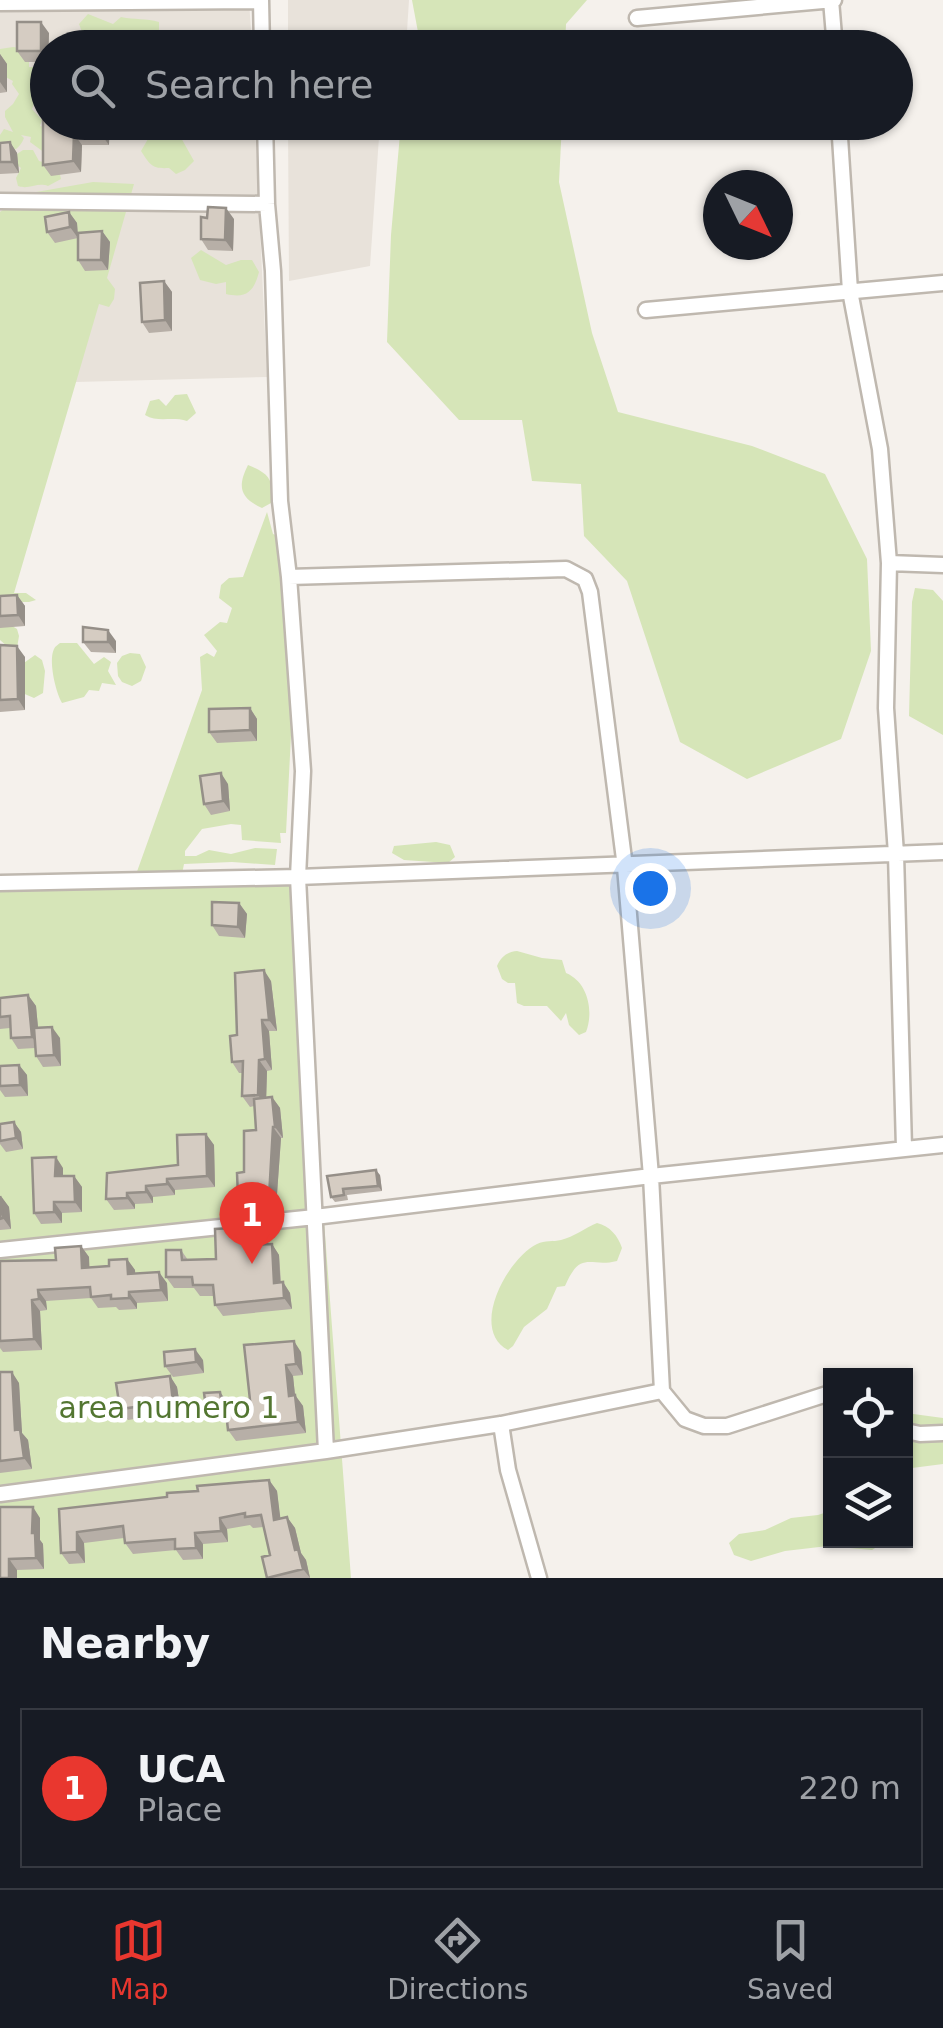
<!DOCTYPE html>
<html lang="en">
<head>
<meta charset="utf-8">
<style>
	:root { --surface:#171b24; --page:#20242c; --text:#f1f3f6; --muted:#9ea1a6; --line:#363941; --accent:#e9372f }
	body { margin:0; font-family:"DejaVu Sans",sans-serif; background:var(--page); color:var(--text) }
	.controls { position:absolute; right:30px; bottom:30px; display:grid; overflow:hidden; border-radius:0px; box-shadow:0 2px 8px #0004 }
	.controls button { width:90px; height:90px; display:grid; place-items:center; padding:0; border:0; border-bottom:2px solid var(--line); background:var(--surface); color:var(--text); font:50px sans-serif }
	.compass { position:absolute; left:703px; top:170px; width:90px; height:90px; border-radius:50%; background:var(--surface); box-shadow:0 2px 8px #0004; rotate:133deg }
	.you { position:absolute; left:650px; top:888px; width:35px; height:35px; margin:-25px; border:8px solid #fff; border-radius:50%; background:#1a73e8; box-shadow:0 0 0 15px #1a73e833 }
	.badge { display:grid; place-items:center; width:65px; height:65px; border-radius:50%; background:var(--accent); color:#fff; font-size:32px; font-weight:700 }
	.pin { position:absolute; translate:-50% -82px; filter:drop-shadow(0 2px 5px #0008) }
	.pin::after { content:''; position:absolute; top:52px; width:35px; height:30px; background:inherit; clip-path:polygon(0 0,100% 0,50% 100%) }
	.list { margin:0; padding:0; list-style:none }
	h2 { display:flex; justify-content:space-between; align-items:center; height:130px; margin:0; padding:0 40px; font-size:42px }
	h2 small { font-size:32px; font-weight:400; color:var(--muted) }
	.list li { display:grid; grid-template-columns:65px 1fr auto; gap:30px; align-items:center; box-sizing:border-box; height:160px; margin:0 20px 20px; padding:0 20px; border:2px solid var(--line); border-radius:0px }
	.list b { display:block; font-size:38px; white-space:nowrap }
	.list p { margin:0; font-size:32px; white-space:nowrap; color:var(--muted) }
	.list em { font-size:32px; font-style:normal; color:var(--muted) }
	.icon { flex:none; width:55px; height:55px; fill:none; stroke:currentColor; stroke-width:2; stroke-linecap:round; stroke-linejoin:round }
	.map { position:relative; flex:none; width:943px; height:1578px; overflow:hidden }
	.search { position:absolute; background:var(--surface); box-shadow:0 2px 8px #0004; left:30px; right:30px; top:30px; height:110px; display:flex; align-items:center; gap:25px; box-sizing:border-box; padding:0 35px; border-radius:55px; color:var(--muted); font-size:38px }
	.sheet { height:310px; background:var(--surface) }
	nav { display:flex; justify-content:space-around; align-items:center; box-sizing:border-box; height:140px; border-top:2px solid var(--line); background:var(--surface); font-size:28px; color:var(--muted) }
	nav a { display:grid; justify-items:center; gap:5px }
	nav .on { color:var(--accent) }
	.map>svg:first-child { display:block }
	.residential { fill:#e8e2da }
	.green { fill:#d6e5b8 }
	.lines { fill:none; stroke-linecap:round; stroke-linejoin:round }
	.street-casing { stroke:#bfb8af; stroke-width:19 }
	.street { stroke:#fff; stroke-width:14 }
	.wall { fill:#b7afa7 }
	.shaded-wall { fill:#958f88 }
	.building { fill:#d5ccc2; stroke:#958f88; stroke-width:2.5 }
	.labels { text-anchor:middle; dominant-baseline:central; stroke-width:9; stroke-linejoin:round; paint-order:stroke }
	.park-label { font-size:30px; fill:#537631; stroke:#fff }
</style>
</head>
<body>
<div class="map">
<svg width="943" height="1578" viewBox="0 0 943 1578">
	<rect width="100%" height="100%" fill="#f5f1ec"/>
	<path class="residential" d="M0,0H249L252,47L48,48V122L255,123L267,377L0,384Z
		M288,0H409L406,47H288Z
		M288,123H380L370,266L289,281Z"/>
	<path class="green" d="M412,0H587L566,24L565,47L421,48Z
		M88,14L113,24L121,17C135,20 146,18 159,22V32C143,48 120,47 98,47V44L85,40L79,24Z
		M13,47L20,48L29,57V67H39L47,72V101L34,104L32,109L42,120L40,126L44,127L45,153L30,142L31,137L21,135L24,138C19,150 12,153 0,151V135L4,129L13,132L5,117V111L13,104L19,94L12,84L13,81L0,74V49Z
		M165,123L175,127L194,161L185,170L176,174L169,168C152,169 150,165 141,151L155,127Z
		M401,123H562L559,182L592,333L618,412L752,446L825,474L867,559L871,651L841,739L747,779L680,742L627,581L584,536L581,484L532,481L522,420H459L387,342L391,235Z
		M23,150H33L39,161L58,166L61,179L48,186C37,182 29,190 18,186L16,178L21,168L16,164L14,156Z
		M93,182L134,184L107,278L115,289L114,299L109,307L99,304L14,593H26L36,600L29,602H18L9,624L17,629L19,636L17,648L8,647L0,640V212L25,194Z
		M201,250L226,265L241,260H252L259,272C254,291 247,299 226,294V282L216,284L200,280L191,258Z
		M187,394L196,413L187,421C172,416 158,423 145,415L150,401L159,399L166,406L175,395Z
		M248,465C270,474 274,480 271,503L262,508C240,498 237,487 248,465Z
		M267,512L273,534L281,537L282,545L278,549L293,601V697L286,833H280L281,843L242,840L241,825L231,824L202,829L185,851V856H196L209,850L231,854L255,848L277,849L275,865L232,862L184,864L181,879L298,877L351,1578H0V883L134,880L202,690L200,657L207,653L214,657L217,651L204,635L220,622L227,623L232,608L219,598L221,585L229,578L243,577Z
		M915,588L933,590L943,601V735L909,716L912,602Z
		M60,643H77L94,664L104,657L111,662L108,671L116,685L102,683L99,691L89,690L84,697L62,703C56,693 48,661 54,649C55,646 58,645 60,643Z
		M130,653L140,654L146,667L141,681L132,686L122,682L118,676L117,663L122,656Z
		M35,655L42,660L45,671L43,693L34,698L20,692L21,665Z
		M436,842L450,845L455,857L448,863L404,860L392,853L394,846Z
		M517,951L542,958L562,960L566,973C588,982 594,1011 586,1032L579,1035L569,1025L566,1013L561,1021L547,1006H524L517,1003L515,983H508L502,979L497,966C501,957 507,952 517,951Z
		M597,1223C610,1226 618,1236 622,1248L617,1261C590,1268 581,1249 565,1286L557,1287L547,1309L524,1327L513,1346L508,1350C469,1329 507,1259 537,1244C545,1240 553,1242 561,1240C574,1237 585,1228 597,1223Z
		M906,1413L943,1418V1464L912,1468L906,1473Z
		M830,1511V1540L886,1541L872,1550L828,1546L785,1551L751,1561L734,1555L729,1543L739,1534L765,1530L791,1518L818,1515Z"/>
	<g class="lines">
		<g class="street-casing">
			<path id="street" d="M261,0L262,48
				M831,0L835,48
				M0,3L261,1
				M637,18L834,0
				M265,122L267,204L273,271L280,501L289,577L303,771L298,877L326,1451
				M839,122L850,291L880,449L889,563L943,565
				M0,201L267,204
				M646,310L943,283
				M889,563L886,708L896,854L904,1148
				M289,577L566,569L585,579L590,592L625,867L651,1176L662,1391
				M0,883L298,877L943,852
				M0,1250L315,1217L651,1176L943,1145
				M501,1424L508,1470L539,1578
				M906,1431L920,1434L943,1433
				M0,1494L326,1451L501,1424L662,1391L685,1419L704,1426H727L830,1393"/>
		</g>
		<use href="#street" class="street"/>
	</g>
	<path class="wall" d="M49,33L48,62H25L17,51Z
		M0,54L7,64V92L0,93Z
		M48,122H109V145H82L81,172L51,176L43,165Z
		M135,122H159L160,133L143,135Z
		M10,142L17,153L19,173L0,174V143Z
		M69,212L77,223L78,236L102,231L110,242L108,270L85,271L78,260V238L55,243L47,232Z
		M207,218L234,219L233,251L208,250L201,239Z
		M164,281L172,292V331L149,333L142,322Z
		M17,595L25,606V626L0,628V596Z
		M116,641V653L91,652L83,642Z
		M0,645L25,657V710L0,712Z
		M250,708L257,719V741L217,743L209,732Z
		M228,784L230,811L211,815L204,804Z
		M239,903L247,914L245,938L219,936L212,925Z
		M271,981L277,1031H269L272,1070L267,1071L266,1098L272,1097L280,1108L283,1138H281L276,1208H246L238,1197L256,1130L254,1106L250,1107L242,1096L243,1073H239L232,1062L237,1035Z
		M28,995L36,1006L38,1028L60,1038L61,1066L43,1067L36,1056L35,1048L18,1049L11,1038L10,1028L0,1029V998Z
		M19,1065L27,1075L28,1096L5,1097L0,1090V1066Z
		M14,1122L21,1132L23,1149L6,1152L0,1144V1124Z
		M206,1134L214,1145L215,1187L175,1190V1195L153,1197V1203L135,1204V1209L114,1210L106,1199L178,1165Z
		M63,1168V1176H74L82,1187V1212L62,1213V1223L41,1224L34,1213Z
		M380,1175L382,1191L347,1195L348,1200L335,1202L331,1197L327,1176Z
		M0,1196L9,1207L11,1229L0,1230Z
		M249,1227L257,1238V1245L272,1244L279,1255L281,1282H283L290,1293L292,1309L223,1316L215,1305L214,1296H200L194,1288H174L166,1277L181,1250L188,1260L216,1259Z
		M81,1246L89,1257V1267L109,1266L127,1259L135,1270V1274L167,1283L168,1301L137,1303V1309L119,1310L116,1307L98,1308L91,1298L46,1301L47,1310L40,1311L42,1350L3,1352L0,1348V1261L56,1260Z
		M301,1352L303,1375L293,1376L295,1395L303,1406L306,1433L236,1441L228,1430L227,1417L213,1419L206,1408L250,1400Z
		M203,1360L204,1373L173,1377L165,1366Z
		M0,1372L19,1383L22,1433L28,1440L32,1469L0,1473Z
		M170,1376L177,1387L181,1412L128,1420L120,1409Z
		M269,1480L277,1491L280,1519L287,1517L295,1528L301,1553L306,1560L310,1578H267L270,1555L263,1527L253,1528L250,1525L227,1529L228,1542L203,1544V1559L183,1560L176,1550L133,1554L125,1543L124,1538L84,1543L85,1563L69,1564L61,1553L59,1509L167,1497L198,1491Z
		M0,1507L40,1518V1540L43,1544L44,1569L17,1570V1578H0Z"/>
	<path class="shaded-wall" d="M41,22L49,33L48,60L41,51Z
		M162,35L170,46V48H162Z
		M0,54L7,64V92L0,82Z
		M102,122L110,124L109,145L101,134Z
		M153,122H159L160,133Z
		M74,134L82,145L81,172L73,161Z
		M10,142L17,153L19,173L12,162Z
		M226,208L234,219L233,251L225,240Z
		M69,212L77,223L78,238L70,227Z
		M102,231L110,242L108,270L101,260Z
		M164,281L172,292V331L165,320Z
		M17,595L25,606V626L18,615Z
		M108,630L116,641V653L108,642Z
		M17,646L25,657V710L18,699Z
		M250,708L257,719V741L250,730Z
		M221,773L228,784L230,811L223,801Z
		M239,903L247,914L245,938L238,927Z
		M264,970L271,981L277,1031L269,1020Z
		M28,995L36,1006L40,1048L32,1037Z
		M262,1020L269,1031L272,1070L265,1059Z
		M52,1027L60,1038L61,1066L54,1055Z
		M259,1060L267,1071L266,1106L258,1095Z
		M19,1065L27,1075L28,1096L20,1085Z
		M272,1097L280,1108L283,1138L275,1127Z
		M14,1122L21,1132L23,1149L16,1138Z
		M273,1127L281,1138L276,1208L269,1197Z
		M206,1134L214,1145L215,1187L207,1176Z
		M56,1157L63,1168V1187L55,1176Z
		M376,1170L380,1175L382,1191L378,1186Z
		M74,1176L82,1187V1212L75,1202Z
		M167,1179L175,1190V1195L167,1184Z
		M146,1186L153,1197V1203L146,1192Z
		M127,1193L135,1204V1209L127,1198Z
		M1,1196L9,1207L11,1229L3,1218Z
		M54,1202L62,1213V1223L54,1212Z
		M249,1227L257,1238L258,1256L250,1245Z
		M272,1244L279,1255L281,1294L274,1283Z
		M81,1246L89,1257L90,1279L82,1268Z
		M127,1259L135,1270L136,1285L128,1274Z
		M159,1272L167,1283L168,1301L161,1290Z
		M283,1282L290,1293L292,1309L284,1298Z
		M38,1290L46,1301L47,1310L39,1299Z
		M129,1292L137,1303V1309L129,1298Z
		M32,1300L40,1311L42,1350L34,1339Z
		M294,1341L301,1352L303,1375L296,1364Z
		M195,1349L203,1360L204,1373L196,1362Z
		M286,1365L293,1376L295,1395L303,1406L306,1433L298,1422L289,1396Z
		M12,1372L19,1383L22,1433L28,1440L32,1469L24,1458L15,1430Z
		M170,1376L177,1387L181,1412L173,1402Z
		M220,1392L228,1403L229,1417L222,1406Z
		M269,1480L277,1491L282,1531L274,1520Z
		M33,1507L40,1518V1540L43,1544L44,1569L36,1558L32,1533Z
		M287,1517L295,1528L301,1553L306,1560L310,1578L303,1569L295,1550Z
		M220,1518L227,1529L228,1542L221,1531Z
		M77,1532L84,1543L85,1563L77,1552Z
		M195,1533L203,1544V1559L196,1548Z
		M9,1559L17,1570V1578H9Z"/>
	<path class="building" d="M17,22H41V51H17Z
		M162,35V48H115L114,40Z
		M48,97V122H102L101,134H74L73,161L43,165V98Z
		M10,142L12,162H0V143Z
		M208,207L226,208L225,240L201,239V217L207,218Z
		M69,212L70,227L47,232L45,217Z
		M102,231L101,260H78V233Z
		M164,281L165,320L142,322L140,283Z
		M17,595L18,615L0,616V596Z
		M83,627L108,630V642H83Z
		M0,645L17,646L18,699L0,700Z
		M250,708V730L209,732V709Z
		M221,773L223,801L204,804L200,776Z
		M212,902L239,903L238,927L212,925Z
		M264,970L269,1020H262L265,1059L259,1060L258,1095L242,1096L243,1061L232,1062L230,1036L237,1035L235,973Z
		M28,995L32,1037L11,1038L10,1016L0,1017V998Z
		M52,1027L54,1055L36,1056L34,1028Z
		M19,1065L20,1085L0,1086V1066Z
		M272,1097L275,1127H273L269,1197H238L237,1173L244,1172V1131L256,1130L254,1099Z
		M14,1122L16,1138L0,1141V1124Z
		M206,1134L207,1176L167,1179V1184L146,1186V1192L127,1193V1198L106,1199L107,1173L178,1165L177,1135Z
		M56,1157L55,1176H74L75,1202H54V1212L34,1213L32,1158Z
		M376,1170L378,1186L343,1189L344,1195L331,1197L327,1176Z
		M0,1196L3,1218L0,1219Z
		M249,1227L250,1245L272,1244L274,1283L283,1282L284,1298L215,1305L213,1285H193L192,1277H166V1250H181L182,1260L216,1259L215,1229Z
		M81,1246L82,1268L109,1266V1260L127,1259L128,1274L159,1272L161,1290L129,1292V1298L111,1299V1295L91,1297L90,1287L38,1290L39,1299L32,1300L34,1339L0,1341V1261L56,1260L55,1248Z
		M294,1341L296,1364L286,1365L289,1396L295,1395L298,1422L228,1430L225,1403L250,1400L244,1345Z
		M195,1349L196,1362L165,1366L164,1352Z
		M0,1372H12L15,1430L20,1429L24,1458L0,1461Z
		M170,1376L173,1402L120,1409L116,1383Z
		M220,1392L222,1406L206,1408L204,1393Z
		M269,1480L274,1520L287,1517L295,1550L298,1549L303,1569L267,1578L262,1557L270,1555L261,1515L245,1517V1513L220,1518L221,1531L195,1533L196,1548L175,1549V1539L125,1543L123,1526L77,1532V1552L61,1553L59,1509L167,1497V1493L198,1491L197,1486Z
		M0,1507H33L32,1533H35L36,1558L9,1559V1578H0Z"/>
	<g class="labels">
		<g class="park-label">
			<text x="169" y="1407">area numero 1</text>
		</g>
	</g>
</svg>
<div class="controls">
<button><svg class="icon" aria-label="locate" viewBox="0 0 24 24"><circle cx="12" cy="12" r="6"/><path d="M12 2v4M12 18v4M2 12h4M18 12h4"/></svg></button>
<button><svg class="icon" aria-label="layers" viewBox="0 0 24 24"><path d="M12 4l9 5-9 5-9-5zM3 14l9 5 9-5"/></svg></button>
</div>
<svg class="compass" viewBox="-18 -18 36 36"><path d="M0-13l5 13h-10z" fill="#e53935"/><path d="M0 13l5-13h-10z" fill="#9ea1a6"/></svg>
<div class="you"></div>
<div class="pin badge" style="left:252px;top:1264px">1</div>
<div class="search"><svg class="icon" aria-label="search" viewBox="0 0 24 24"><circle cx="10" cy="10" r="6"/><path d="M15 15l6 6"/></svg>Search here</div>
</div>
<section class="sheet">
<h2>Nearby<small></small></h2>
<ul class="list">
<li><span class="badge">1</span><div><b>UCA</b><p>Place</p></div><em>220 m</em></li>
</ul>
</section>
<nav>
<a class="on"><svg class="icon" aria-label="map" viewBox="0 0 24 24"><path d="M3 6l6-2 6 2 6-2v14l-6 2-6-2-6 2zM9 4v14M15 6v14"/></svg>Map</a>
<a><svg class="icon" aria-label="directions" viewBox="0 0 24 24"><path d="M12 3l9 9-9 9-9-9zM9 14v-3h6M13 9l2 2-2 2"/></svg>Directions</a>
<a><svg class="icon" aria-label="saved" viewBox="0 0 24 24"><path d="M7 4h10v16l-5-4-5 4z"/></svg>Saved</a>
</nav>
</body>
</html>
